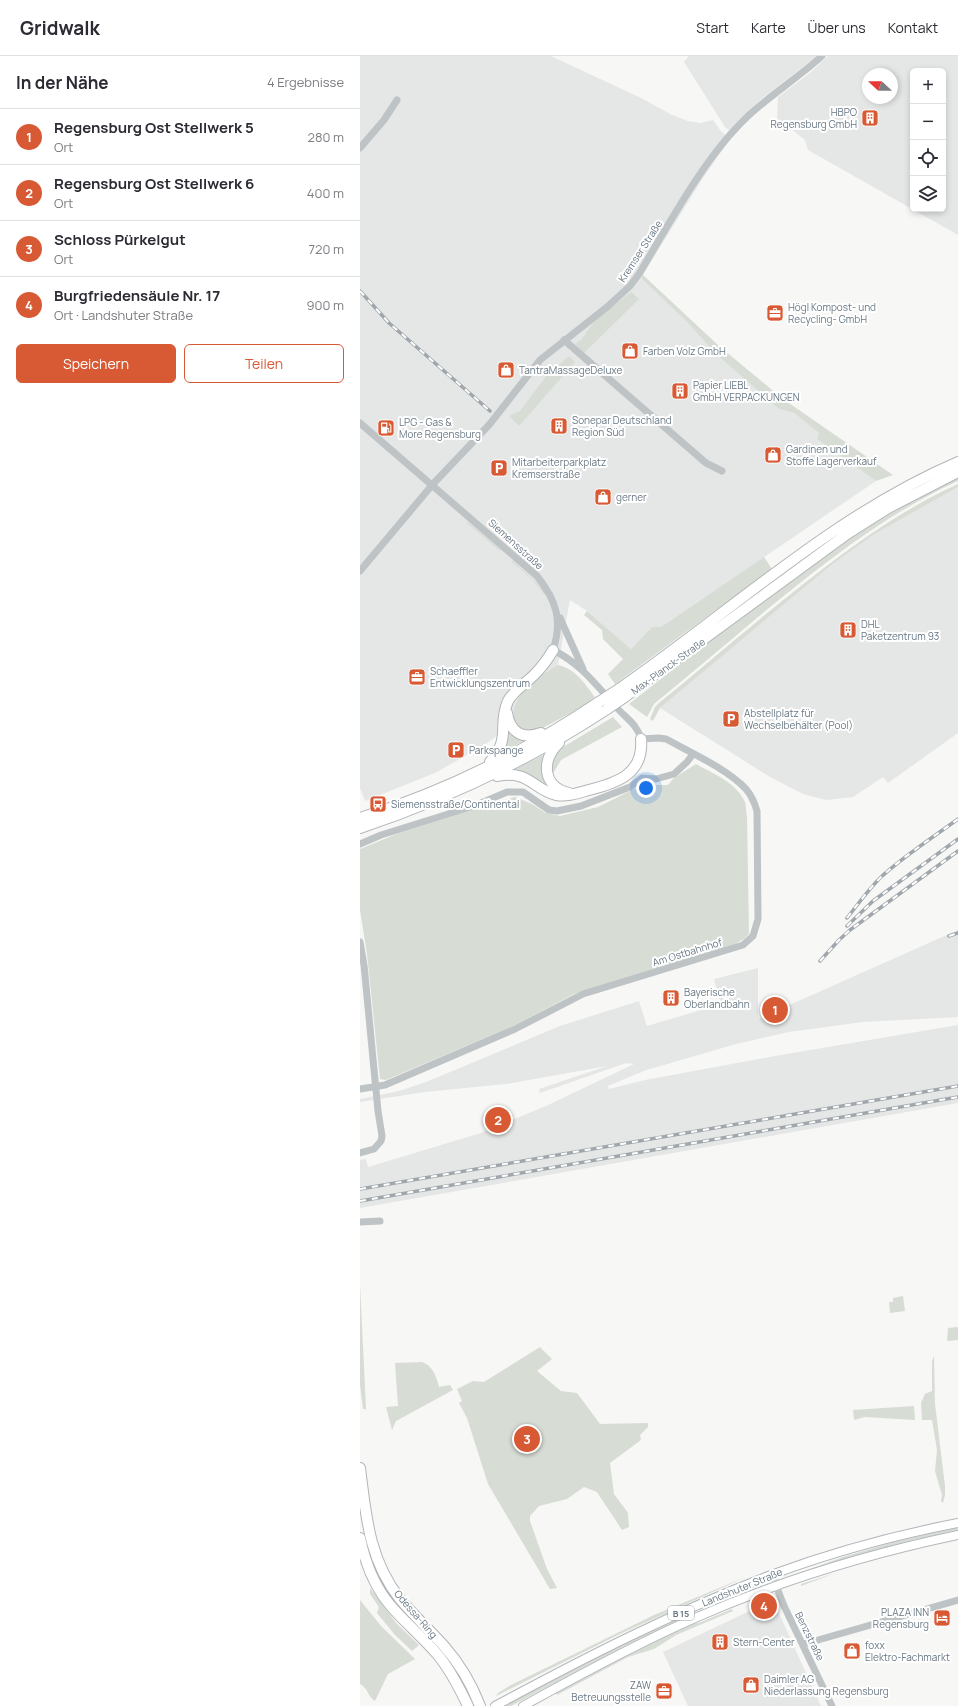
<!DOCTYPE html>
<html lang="de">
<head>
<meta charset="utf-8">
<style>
	:root { --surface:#fff; --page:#f7f7f7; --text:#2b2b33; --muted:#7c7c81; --line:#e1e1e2; --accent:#d85a34 }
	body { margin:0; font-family:Manrope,sans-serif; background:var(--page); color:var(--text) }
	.controls { position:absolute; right:12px; top:12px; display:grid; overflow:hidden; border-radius:6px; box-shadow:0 2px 6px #0003 }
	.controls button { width:36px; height:36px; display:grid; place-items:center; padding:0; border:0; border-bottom:1px solid var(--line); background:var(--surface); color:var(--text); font:20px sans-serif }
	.compass { position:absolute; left:502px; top:12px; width:36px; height:36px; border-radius:50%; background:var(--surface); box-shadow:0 2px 6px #0003; rotate:292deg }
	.you { position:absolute; left:286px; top:732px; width:14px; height:14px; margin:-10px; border:3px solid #fff; border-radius:50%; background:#1a73e8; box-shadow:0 0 0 6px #1a73e833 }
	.badge { display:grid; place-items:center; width:26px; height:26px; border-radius:50%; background:var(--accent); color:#fff; font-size:13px; font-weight:700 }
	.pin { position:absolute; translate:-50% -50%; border:2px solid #fff; box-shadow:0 1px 4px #0006 }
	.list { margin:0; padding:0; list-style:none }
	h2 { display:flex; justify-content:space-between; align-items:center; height:52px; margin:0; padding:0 16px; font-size:17px }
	h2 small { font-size:13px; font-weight:400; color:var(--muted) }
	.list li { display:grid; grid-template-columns:26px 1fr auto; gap:12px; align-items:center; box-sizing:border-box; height:56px; padding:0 16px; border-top:1px solid var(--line) }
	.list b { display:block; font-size:15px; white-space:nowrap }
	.list p { margin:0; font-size:13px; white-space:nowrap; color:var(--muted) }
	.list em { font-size:13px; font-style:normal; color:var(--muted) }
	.actions { display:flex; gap:8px; padding:12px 16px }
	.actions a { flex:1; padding:9px 0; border:1px solid var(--accent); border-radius:6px; text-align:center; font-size:14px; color:var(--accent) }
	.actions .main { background:var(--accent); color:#fff }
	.icon { flex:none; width:22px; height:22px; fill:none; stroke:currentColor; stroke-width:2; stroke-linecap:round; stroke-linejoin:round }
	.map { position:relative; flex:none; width:598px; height:1650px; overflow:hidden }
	header { display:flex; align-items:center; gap:24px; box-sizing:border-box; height:56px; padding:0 20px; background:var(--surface); border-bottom:1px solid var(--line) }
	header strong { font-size:19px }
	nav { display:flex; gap:22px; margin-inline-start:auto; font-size:14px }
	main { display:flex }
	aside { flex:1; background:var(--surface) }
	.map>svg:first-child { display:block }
	.built { fill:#e5e6e6; fill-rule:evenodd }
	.green { fill:#d7dcd4 }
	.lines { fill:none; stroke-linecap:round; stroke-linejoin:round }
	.major-casing { stroke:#b2b7bb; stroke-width:10 }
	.highway-casing { stroke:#b2b6b9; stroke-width:12 }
	.minor { stroke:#bec3c6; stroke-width:7 }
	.major { stroke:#fff; stroke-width:8 }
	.highway { stroke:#fff; stroke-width:10 }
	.rail-casing { stroke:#a0a7ac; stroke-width:3.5 }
	.rail { stroke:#fff; stroke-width:2; stroke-dasharray:6; stroke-linecap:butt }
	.highway-bridge-casing { stroke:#b2b6b9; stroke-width:12; stroke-linecap:butt }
	.highway-bridge { stroke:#fff; stroke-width:10 }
	.labels { text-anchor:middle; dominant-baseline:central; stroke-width:4; stroke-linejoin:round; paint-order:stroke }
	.shield { fill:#fff; stroke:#95a0a9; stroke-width:1 }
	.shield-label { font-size:9px; font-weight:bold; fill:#687884 }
	.poi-label { font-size:10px; fill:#687884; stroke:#fff; text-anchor:start }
	.street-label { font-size:10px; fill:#687884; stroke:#fff }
</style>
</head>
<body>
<header>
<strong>Gridwalk</strong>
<nav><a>Start</a><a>Karte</a><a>Über uns</a><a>Kontakt</a></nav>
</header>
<main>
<aside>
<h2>In der Nähe<small>4 Ergebnisse</small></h2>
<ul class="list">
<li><span class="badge">1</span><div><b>Regensburg Ost Stellwerk 5</b><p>Ort</p></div><em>280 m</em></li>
<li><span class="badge">2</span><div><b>Regensburg Ost Stellwerk 6</b><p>Ort</p></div><em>400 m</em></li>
<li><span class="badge">3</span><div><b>Schloss Pürkelgut</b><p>Ort</p></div><em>720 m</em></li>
<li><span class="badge">4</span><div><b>Burgfriedensäule Nr. 17</b><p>Ort · Landshuter Straße</p></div><em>900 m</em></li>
</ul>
<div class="actions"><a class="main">Speichern</a><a>Teilen</a></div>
</aside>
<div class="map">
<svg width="598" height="1650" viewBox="0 0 598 1650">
	<rect width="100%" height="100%" fill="#f7f7f5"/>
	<path class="built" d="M0,0H191L281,42L312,59L328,65L340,67L353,64L360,74L370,83L341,125L281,222L327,266L356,298L419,353L434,357L459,377L457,383L516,425L301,571H292L271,593L227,555L210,544L198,609L187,615L158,644L155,666L126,688L75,717L5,745L0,732Z
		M329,0H457L400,44L369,74L365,71L324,6Z
		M468,0H598V179L448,94L445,84L417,62L418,41L451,16ZM553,15H583V153H553ZM508,18H532V42H508Z
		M598,431V677L528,727L523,721L493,741L466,744L443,738L410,721L300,652L470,510L513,479Z
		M598,874V961L503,966L429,976L376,988L304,1009L286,1014L248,1030L249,1033L285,1024L415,1000L598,969V1047L0,1152V1104L6,1103L8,1111L121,1077L186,1050L274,1008L266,1007L180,1037L179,1033L247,1010L146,1028L65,1036L0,1046V1043L39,1035L66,1026L200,970L279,945L287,970L361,948L354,923L398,912V963Z
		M413,1544L461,1650H328L303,1596Z"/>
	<path class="green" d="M283,219L359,290L423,343L533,419L516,425L457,383L459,377L434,357L419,353L356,298L327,266L281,222Z
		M271,236L279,243L224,297L215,288L222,283L235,264Z
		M209,300L215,306L159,370L149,360L160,355L187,319Z
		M598,420V425C527,457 464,507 404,556C368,587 331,617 294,648L287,661L269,648L377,563L489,481L525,458Z
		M598,428V431L513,479L470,510L300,652L293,665L290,663L295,651L299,647C348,607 396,565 446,526C493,489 543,453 598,428Z
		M108,466L141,494L140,495L107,467Z
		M404,501L412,513L255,628L248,618L263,603L243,583L242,574L224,559L227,555L271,593L292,571H301Z
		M152,504L173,523L186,537L184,538L173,524L151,505Z
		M198,609C216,613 224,627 235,641L222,651L175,676L170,677L158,672C141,647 177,620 198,609Z
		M253,661L262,671L201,704L191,721L189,709L198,694Z
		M146,669L165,684L144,695L143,694Z
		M185,698L182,715L195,735L154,714Z
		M336,708C352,717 377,727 385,746C386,750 386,756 387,761L389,878L384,883L375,888L214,938L155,969L26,1024L20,1023L7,898L0,854V793L39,777L155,741L172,748L186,757L200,760L238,751L274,733L287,729H308L314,722Z
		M0,1228L6,1353H3L0,1329Z
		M543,1240L545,1255L530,1257L529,1246H533V1242Z
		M598,1271V1284L587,1285L588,1272Z
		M180,1291L192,1303L177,1315L201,1335L217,1337L240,1368L288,1367V1371L280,1379L281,1384L250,1407L254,1438L268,1457L269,1471L262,1474L237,1436L224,1431L207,1443L179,1450L170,1460V1465L187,1513L197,1532L190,1533L128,1428L107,1362L99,1347L102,1345L97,1333L113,1325L124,1326Z
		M574,1300L575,1348L585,1430V1439L583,1447L581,1445L582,1439L575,1415L577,1394L572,1364H562L561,1347L565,1338L572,1335V1305Z
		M62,1306C73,1310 76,1320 79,1331L90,1329L93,1334L36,1365L32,1374L26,1351L38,1350L35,1307Z
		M554,1350L555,1364L505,1361L494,1364L493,1354Z
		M598,1471V1474L548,1485L434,1519L483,1501L537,1485Z
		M476,1517L441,1530V1528Z
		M388,1520L260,1578L136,1640L138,1637L151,1629L294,1559Z
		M391,1531L392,1532L336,1555L327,1561L261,1592L151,1650H143L194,1624L218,1610L324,1559Z
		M10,1532L37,1568L59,1589L52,1595L35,1579L17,1557L19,1551L10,1538Z
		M0,1544L21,1570L55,1603L28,1618L15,1645C8,1641 8,1632 0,1628Z
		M372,1553L373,1555L316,1579L294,1593L268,1601L197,1639L196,1637L207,1628L328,1569L341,1566Z"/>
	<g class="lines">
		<g class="major-casing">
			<path id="major" d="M135,1650C224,1602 316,1555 411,1519C470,1497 536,1479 598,1467
				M163,1650C219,1619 276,1588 335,1562C419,1525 508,1498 598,1479"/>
		</g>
		<g class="highway-casing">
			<path id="highway" d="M259,633C371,556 472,460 598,406
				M266,640L487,478L528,452L598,416
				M147,657C150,676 162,684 181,677
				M199,687C181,703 182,731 209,737
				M130,706C152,681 137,670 148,645C153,635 166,627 174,619C182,611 188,603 193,594
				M137,720C170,714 172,733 196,739C207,741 218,737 229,734C257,727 284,718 281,683
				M0,762C84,736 166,695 239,646
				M0,772C89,742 168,705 247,653
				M0,1412C6,1460 9,1504 40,1543C54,1560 70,1574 84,1590C99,1607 112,1629 120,1650
				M0,1482C5,1506 14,1530 30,1549C44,1566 62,1580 77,1598C90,1613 99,1631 108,1650"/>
		</g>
		<path class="minor" d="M0,92L24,64L37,44
			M204,284L346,407L362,415
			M0,367L177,520C196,544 203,564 193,594C220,607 237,630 257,652C266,662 277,668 281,683L299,682L306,683C330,696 367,713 386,733C391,739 395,748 397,755L398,863L393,880L383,889L223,938L155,973L25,1029L0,1033
			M0,515L73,428L129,369L180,304L247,251L270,230L279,218C309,168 344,102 386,62C410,39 438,22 462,0
			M200,562L223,613
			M0,788L21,779L114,750L147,736H163L189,754L197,755L221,750L270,731L282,722L296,723L314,718L327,706L333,698
			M0,886L4,909L18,1055L22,1080L21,1085L14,1093L0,1097
			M0,1166L20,1165
			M412,1519L424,1550L472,1650
			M444,1588L598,1544"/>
		<use href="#major" class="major"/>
		<use href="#highway" class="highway"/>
		<g class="rail-casing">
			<path id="rail" d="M0,235L29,267L130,355
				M487,862C498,848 508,834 521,821C544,800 572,782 598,763
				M487,870L513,845L598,783
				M589,880L598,877
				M460,905L479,884L490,874L598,795
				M0,1133L598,1030
				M0,1145L598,1041"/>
		</g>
		<use href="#rail" class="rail"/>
		<g class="highway-bridge-casing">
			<path id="highway-bridge" d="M239,646L259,633
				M247,653L266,640"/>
		</g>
		<use href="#highway-bridge" class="highway-bridge"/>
	</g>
	<defs>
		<g id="building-square" transform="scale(0.9)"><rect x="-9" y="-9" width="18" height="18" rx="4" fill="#d85a34" stroke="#fff"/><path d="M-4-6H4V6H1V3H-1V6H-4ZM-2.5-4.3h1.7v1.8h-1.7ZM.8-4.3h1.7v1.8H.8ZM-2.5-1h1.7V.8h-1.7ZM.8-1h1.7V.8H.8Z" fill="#fff"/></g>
		<g id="office-square" transform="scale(0.9)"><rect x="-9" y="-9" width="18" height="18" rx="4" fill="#d85a34" stroke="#fff"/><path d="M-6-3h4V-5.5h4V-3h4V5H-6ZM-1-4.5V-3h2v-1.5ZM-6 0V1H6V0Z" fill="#fff"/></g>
		<g id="shop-square" transform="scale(0.9)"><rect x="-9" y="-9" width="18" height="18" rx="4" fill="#d85a34" stroke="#fff"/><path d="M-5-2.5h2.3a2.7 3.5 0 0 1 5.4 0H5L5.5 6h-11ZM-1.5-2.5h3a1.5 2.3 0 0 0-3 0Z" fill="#fff"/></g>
		<g id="fuel-square" transform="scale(0.9)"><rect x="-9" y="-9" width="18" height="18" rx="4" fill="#d85a34" stroke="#fff"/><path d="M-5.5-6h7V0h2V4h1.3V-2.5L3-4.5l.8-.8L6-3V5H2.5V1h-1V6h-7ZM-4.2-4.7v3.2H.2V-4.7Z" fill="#fff"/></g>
		<g id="parking-square" transform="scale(0.9)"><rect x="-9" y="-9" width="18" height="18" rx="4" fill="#d85a34" stroke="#fff"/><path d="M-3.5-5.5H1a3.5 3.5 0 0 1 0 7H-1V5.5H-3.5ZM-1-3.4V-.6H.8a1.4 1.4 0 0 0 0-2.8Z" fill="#fff"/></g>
		<g id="bus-square" transform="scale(0.9)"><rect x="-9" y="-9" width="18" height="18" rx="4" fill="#d85a34" stroke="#fff"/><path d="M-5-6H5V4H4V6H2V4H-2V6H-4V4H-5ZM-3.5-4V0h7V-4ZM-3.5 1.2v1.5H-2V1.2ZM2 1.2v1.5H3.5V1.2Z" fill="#fff"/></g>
		<g id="hotel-square" transform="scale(0.9)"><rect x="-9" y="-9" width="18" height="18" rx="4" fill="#d85a34" stroke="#fff"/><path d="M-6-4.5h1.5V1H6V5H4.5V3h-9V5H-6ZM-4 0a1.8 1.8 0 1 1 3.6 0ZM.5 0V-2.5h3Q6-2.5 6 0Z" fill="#fff"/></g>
	</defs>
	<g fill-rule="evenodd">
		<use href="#building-square" x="510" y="62"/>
		<use href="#office-square" x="415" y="257"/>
		<use href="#shop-square" x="270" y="295"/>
		<use href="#shop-square" x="146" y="314"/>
		<use href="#building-square" x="320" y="335"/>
		<use href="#building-square" x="199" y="370"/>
		<use href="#fuel-square" x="26" y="372"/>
		<use href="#shop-square" x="413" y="399"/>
		<use href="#parking-square" x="139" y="412"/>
		<use href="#shop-square" x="243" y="441"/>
		<use href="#building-square" x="488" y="574"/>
		<use href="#office-square" x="57" y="621"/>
		<use href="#parking-square" x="371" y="663"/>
		<use href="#parking-square" x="96" y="694"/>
		<use href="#bus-square" x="18" y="748"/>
		<use href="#building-square" x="311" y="942"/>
		<use href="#hotel-square" x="582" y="1562"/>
		<use href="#building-square" x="360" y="1586"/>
		<use href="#shop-square" x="492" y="1595"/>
		<use href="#shop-square" x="391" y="1629"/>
		<use href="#office-square" x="304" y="1635"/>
	</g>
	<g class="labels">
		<rect class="shield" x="308" y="1550" width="26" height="14" rx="3"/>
		<g class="shield-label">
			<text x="321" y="1557">B 15</text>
		</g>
		<g class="poi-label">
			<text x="497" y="56" text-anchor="end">HBPO<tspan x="497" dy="12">Regensburg GmbH</tspan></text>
			<text x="428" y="251">Högl Kompost- und<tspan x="428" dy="12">Recycling- GmbH</tspan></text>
			<text x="283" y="295">Farben Volz GmbH</text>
			<text x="159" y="314">TantraMassageDeluxe</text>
			<text x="333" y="329">Papier LIEBL<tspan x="333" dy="12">GmbH VERPACKUNGEN</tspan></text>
			<text x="212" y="364">Sonepar Deutschland<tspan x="212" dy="12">Region Süd</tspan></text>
			<text x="39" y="366">LPG - Gas &amp;<tspan x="39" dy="12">More Regensburg</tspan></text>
			<text x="426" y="393">Gardinen und<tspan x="426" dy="12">Stoffe Lagerverkauf</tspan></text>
			<text x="152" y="406">Mitarbeiterparkplatz<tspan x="152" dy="12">Kremserstraße</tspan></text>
			<text x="256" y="441">gerner</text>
			<text x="501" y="568">DHL<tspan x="501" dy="12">Paketzentrum 93</tspan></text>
			<text x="70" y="615">Schaeffler<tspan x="70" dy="12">Entwicklungszentrum</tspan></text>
			<text x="384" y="657">Abstellplatz für<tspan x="384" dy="12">Wechselbehälter (Pool)</tspan></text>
			<text x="109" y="694">Parkspange</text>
			<text x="31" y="748">Siemensstraße/Continental</text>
			<text x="324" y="936">Bayerische<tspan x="324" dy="12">Oberlandbahn</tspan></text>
			<text x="569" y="1556" text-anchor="end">PLAZA INN<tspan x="569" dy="12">Regensburg</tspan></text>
			<text x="373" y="1586">Stern-Center</text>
			<text x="505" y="1589">foxx<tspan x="505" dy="12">Elektro-Fachmarkt</tspan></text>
			<text x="404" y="1623">Daimler AG<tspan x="404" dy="12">Niederlassung Regensburg</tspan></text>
			<text x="291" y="1629" text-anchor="end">ZAW<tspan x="291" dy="12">Betreuungsstelle</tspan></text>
		</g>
		<g class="street-label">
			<text transform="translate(280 195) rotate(-57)">Kremser Straße</text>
			<text transform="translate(156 488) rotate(42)">Siemensstraße</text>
			<text transform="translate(308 610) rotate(-36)">Max-Planck-Straße</text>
			<text transform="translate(327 896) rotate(-17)">Am Ostbahnhof</text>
			<text transform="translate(382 1531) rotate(-22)">Landshuter Straße</text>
			<text transform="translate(56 1558) rotate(49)">Odessa-Ring</text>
			<text transform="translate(450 1580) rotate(64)">Benzstraße</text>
		</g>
	</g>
</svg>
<div class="controls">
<button>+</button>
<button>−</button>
<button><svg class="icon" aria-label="locate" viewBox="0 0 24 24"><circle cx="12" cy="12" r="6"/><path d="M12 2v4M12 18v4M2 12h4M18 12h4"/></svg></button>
<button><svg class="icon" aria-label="layers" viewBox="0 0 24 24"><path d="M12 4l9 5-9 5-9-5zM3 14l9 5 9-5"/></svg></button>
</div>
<svg class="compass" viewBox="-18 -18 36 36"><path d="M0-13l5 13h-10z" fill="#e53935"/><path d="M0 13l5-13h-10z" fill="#7c7c81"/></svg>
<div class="you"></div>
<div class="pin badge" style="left:415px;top:954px">1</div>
<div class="pin badge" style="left:138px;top:1064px">2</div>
<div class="pin badge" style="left:167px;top:1383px">3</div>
<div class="pin badge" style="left:404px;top:1550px">4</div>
</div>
</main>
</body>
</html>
